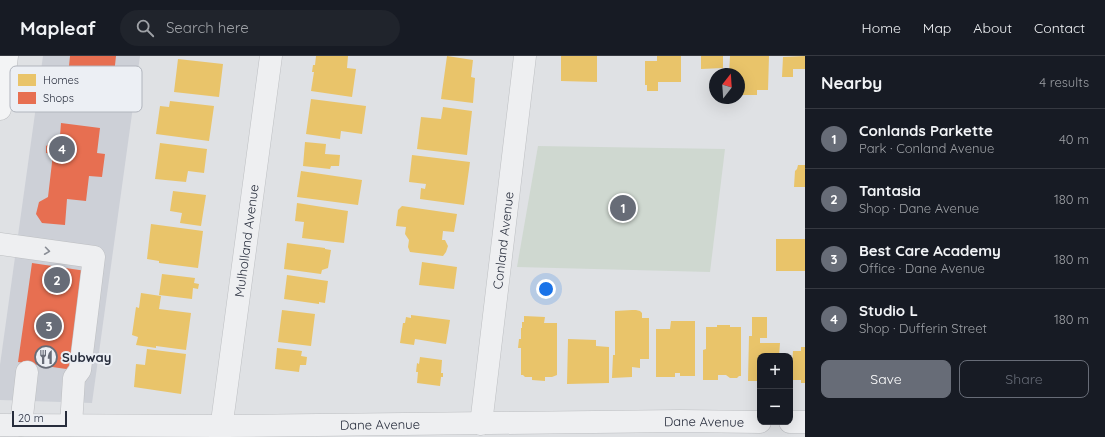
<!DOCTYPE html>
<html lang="en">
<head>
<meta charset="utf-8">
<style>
	:root { --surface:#171b24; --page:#20242c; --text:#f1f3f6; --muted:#9ea1a6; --line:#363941; --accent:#676c77 }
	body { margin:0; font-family:Quicksand,sans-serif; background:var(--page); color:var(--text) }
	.controls { position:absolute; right:12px; bottom:12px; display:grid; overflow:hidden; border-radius:8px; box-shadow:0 4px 16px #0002 }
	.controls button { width:36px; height:36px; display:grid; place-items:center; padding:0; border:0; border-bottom:1px solid var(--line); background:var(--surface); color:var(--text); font:20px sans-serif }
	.compass { position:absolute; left:709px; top:12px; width:36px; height:36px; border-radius:50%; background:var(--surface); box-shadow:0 4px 16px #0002; rotate:17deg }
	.scale { position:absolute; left:12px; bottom:10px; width:55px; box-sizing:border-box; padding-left:4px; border:2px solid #272d3c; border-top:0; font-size:11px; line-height:14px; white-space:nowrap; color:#272d3c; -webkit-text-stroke:3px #eceff4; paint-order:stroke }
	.you { position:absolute; left:546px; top:233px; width:14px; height:14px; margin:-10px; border:3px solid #fff; border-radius:50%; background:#1a73e8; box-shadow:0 0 0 6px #1a73e833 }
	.badge { display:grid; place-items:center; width:26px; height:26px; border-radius:50%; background:var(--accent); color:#fff; font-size:13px; font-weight:700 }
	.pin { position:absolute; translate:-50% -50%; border:2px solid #fff; box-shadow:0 1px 4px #0006 }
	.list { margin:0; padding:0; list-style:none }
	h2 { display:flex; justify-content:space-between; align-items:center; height:52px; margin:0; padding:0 16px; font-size:17px }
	h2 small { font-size:13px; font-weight:400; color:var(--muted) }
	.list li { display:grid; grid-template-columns:26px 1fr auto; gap:12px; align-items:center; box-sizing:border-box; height:60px; padding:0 16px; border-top:1px solid var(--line) }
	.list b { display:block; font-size:15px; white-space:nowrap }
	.list p { margin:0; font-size:13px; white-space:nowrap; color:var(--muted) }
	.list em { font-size:13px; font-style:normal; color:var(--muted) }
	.actions { display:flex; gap:8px; padding:12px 16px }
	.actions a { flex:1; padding:9px 0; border:1px solid var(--accent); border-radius:8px; text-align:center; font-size:14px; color:var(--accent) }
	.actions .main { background:var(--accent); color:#fff }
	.icon { flex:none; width:22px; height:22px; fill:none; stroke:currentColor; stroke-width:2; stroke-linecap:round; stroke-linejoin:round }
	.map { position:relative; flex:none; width:805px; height:381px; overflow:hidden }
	header { display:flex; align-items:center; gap:24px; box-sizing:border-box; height:56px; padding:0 20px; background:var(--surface); border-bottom:1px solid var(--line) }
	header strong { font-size:19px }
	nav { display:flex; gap:22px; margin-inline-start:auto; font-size:14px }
	.search { width:280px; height:36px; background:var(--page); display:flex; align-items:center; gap:10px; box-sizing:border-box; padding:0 14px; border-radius:22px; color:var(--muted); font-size:15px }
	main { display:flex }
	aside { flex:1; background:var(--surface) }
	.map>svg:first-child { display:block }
	.built { fill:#cdd0d7 }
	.green { fill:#cfd8d0 }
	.homes { fill:#e9c46a }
	.shops { fill:#e76f51 }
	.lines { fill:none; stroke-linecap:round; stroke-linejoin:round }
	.minor-casing { stroke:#bdbfc2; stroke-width:23 }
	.major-casing { stroke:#bcbec1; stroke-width:23 }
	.minor { stroke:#eeeff1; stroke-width:22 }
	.major { stroke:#f3f4f5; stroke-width:22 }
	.oneway { stroke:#8a8e96 }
	.labels { text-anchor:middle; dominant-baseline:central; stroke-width:4; stroke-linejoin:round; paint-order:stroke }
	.street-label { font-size:13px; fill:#272d3c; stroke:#eceff4 }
	.poi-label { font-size:13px; font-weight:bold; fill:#272d3c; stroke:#eceff4; text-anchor:start }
	.key { fill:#eceff4; stroke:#b1b5bd; stroke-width:1 }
	.key-label { font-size:11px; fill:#272d3c }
</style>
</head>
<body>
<header>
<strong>Mapleaf</strong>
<div class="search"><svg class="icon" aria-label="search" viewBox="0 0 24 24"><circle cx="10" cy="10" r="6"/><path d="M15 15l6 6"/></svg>Search here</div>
<nav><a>Home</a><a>Map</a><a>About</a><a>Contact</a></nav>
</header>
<main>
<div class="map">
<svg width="805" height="381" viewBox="0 0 805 381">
	<rect width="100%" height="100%" fill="#dfe1e4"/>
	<path class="built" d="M43,0H140L92,347L0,344V309Z"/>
	<path class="green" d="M538,90L725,93L710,216L517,211Z"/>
	<path class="homes" d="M316,0H348L347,12L356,13L352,41L311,35L314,16H312L313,9H315Z
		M447,0L473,4L471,21L475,22L473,47L441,43Z
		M561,0H597V26L561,25Z
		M657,0H681V26H658V35H647V29H645V5H657Z
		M701,0H723V12L701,13Z
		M730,0H769L768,34H757V39H740L739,18H729Z
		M805,0V13H793V21H782L783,1Z
		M178,3L223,8L219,41L174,36Z
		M311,43L366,50L362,78L341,75L340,83L306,78Z
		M170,45L214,50L209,85L156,78L160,50L169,51Z
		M443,51L472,55L467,99L417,93L421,61L441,63Z
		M305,86L326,88L325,98L340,99L339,110H331L330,113L303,110Z
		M160,87L207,93L204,117L188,115L186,126L155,123Z
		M412,99L470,106L464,149L420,143L421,132L425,133L426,128L409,126Z
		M798,109H805V131H794L795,115L797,113Z
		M301,115L362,124L358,149L297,141Z
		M173,135L206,139L201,170L180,167L182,157L170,155Z
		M297,147L348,155L344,187L302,182L304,166L295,165Z
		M402,150L457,158L454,176L443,175L442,184H445L448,190L446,196L443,200L410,196L408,191L409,184L405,178L406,171L396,170L398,154Z
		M151,168L203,175L198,212L159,207V205L147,203Z
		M776,183H805V215H776Z
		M287,187L325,192V193L331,194L328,212L322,214L321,218L284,213Z
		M422,206L457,211L454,233L419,229Z
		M162,218L195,222L194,227L199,228L198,233L193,232L192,243L159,239Z
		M287,219L328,225L325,247L319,246V248L284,243Z
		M141,237L161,240L159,253L191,257L186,294L156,290V292L136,289L138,281L132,279L136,251L139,252Z
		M282,254L315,258L311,290L278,286Z
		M632,254H636L640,255L642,257V262H649V303H640V312L632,311V321L612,322L613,299H615V255Z
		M411,259L450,264L446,288L415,283L414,289L400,287L403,267H405L406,261L411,262Z
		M524,260L545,261L544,267H557V319L552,321H545V325L532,324V321H525L523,319H521V292H518L519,283H521V272H522V266H524Z
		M752,261H767V282H760V287H780L779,300H760V327H758V325H748L749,280H752Z
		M671,265H695V320H680V317H675V321H656V273H670Z
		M717,269H730V271H741V320H739L737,322H730L726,319H718V324H703V294L706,293V271H717Z
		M568,283L596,284V290L609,291V327L567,328Z
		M801,291H805V327H801V324H791L793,295H801Z
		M277,292L302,295L301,300L307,301L306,309H300L299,316L275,313Z
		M147,293L186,298L181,338L134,331L136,308L145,309Z
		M420,301L442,304L441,317H443V321H441L440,330L417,327L418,316H416L417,307L419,308Z"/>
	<path class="shops" d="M70,0H116L110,55L65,50Z
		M61,67L100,72L97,97L105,98L102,121L89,120L86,145L67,143L65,169L42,167L36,158L39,146L48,141L53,98L46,97V90L60,80Z
		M32,207L86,215L73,314L18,306Z"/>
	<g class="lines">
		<g class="minor-casing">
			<g id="minor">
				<path d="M0,188L94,201L80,314L74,322L71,369"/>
				<path d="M790,366H805"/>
				<path id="s1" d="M481,368L525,0"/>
				<path id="s2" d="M0,369L222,370L680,365L760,366"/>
				<path d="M21,369L27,316"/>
				<path id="s3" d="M220,381L271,0"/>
			</g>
		</g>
		<g class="major-casing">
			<path id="major" d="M0,53L7,0"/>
		</g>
		<use href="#minor" class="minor"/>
		<use href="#major" class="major"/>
	</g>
	<defs><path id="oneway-chevron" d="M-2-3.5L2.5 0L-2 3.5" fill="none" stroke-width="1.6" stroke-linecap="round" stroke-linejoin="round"/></defs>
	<use class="oneway" href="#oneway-chevron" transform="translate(47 195) rotate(8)"/>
	<defs>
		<g id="restaurant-ring" transform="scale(1.15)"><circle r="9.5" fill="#eceff4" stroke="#676c77" stroke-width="1.5"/><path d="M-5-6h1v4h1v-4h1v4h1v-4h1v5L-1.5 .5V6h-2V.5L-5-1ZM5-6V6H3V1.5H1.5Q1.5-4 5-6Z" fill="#676c77"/></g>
	</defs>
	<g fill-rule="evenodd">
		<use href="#restaurant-ring" x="46" y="301"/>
	</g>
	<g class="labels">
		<g class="street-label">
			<text stroke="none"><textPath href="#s1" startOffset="185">Conland Avenue</textPath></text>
			<text stroke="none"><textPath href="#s3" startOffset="198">Mulholland Avenue</textPath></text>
			<text stroke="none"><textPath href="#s2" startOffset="704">Dane Avenue</textPath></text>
			<text stroke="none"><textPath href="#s2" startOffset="380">Dane Avenue</textPath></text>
		</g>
		<g class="poi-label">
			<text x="62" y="301">Subway</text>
		</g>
	</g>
	<rect x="10" y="10" width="132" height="46" rx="6" class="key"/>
	<rect x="18" y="18" width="18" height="12" fill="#e9c46a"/>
	<rect x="18" y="36" width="18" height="12" fill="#e76f51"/>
	<g class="key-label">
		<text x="43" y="28">Homes</text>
		<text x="43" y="46">Shops</text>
	</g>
</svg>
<div class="controls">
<button>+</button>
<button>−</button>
</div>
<svg class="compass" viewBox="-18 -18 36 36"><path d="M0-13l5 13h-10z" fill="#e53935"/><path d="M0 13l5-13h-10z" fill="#9ea1a6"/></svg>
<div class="scale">20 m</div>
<div class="you"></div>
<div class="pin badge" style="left:623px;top:152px">1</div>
<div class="pin badge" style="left:57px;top:224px">2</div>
<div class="pin badge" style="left:49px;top:270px">3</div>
<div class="pin badge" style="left:62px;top:93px">4</div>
</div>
<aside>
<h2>Nearby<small>4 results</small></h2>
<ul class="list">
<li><span class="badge">1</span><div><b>Conlands Parkette</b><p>Park · Conland Avenue</p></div><em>40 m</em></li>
<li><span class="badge">2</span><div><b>Tantasia</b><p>Shop · Dane Avenue</p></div><em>180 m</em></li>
<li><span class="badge">3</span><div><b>Best Care Academy</b><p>Office · Dane Avenue</p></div><em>180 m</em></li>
<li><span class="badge">4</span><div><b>Studio L</b><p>Shop · Dufferin Street</p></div><em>180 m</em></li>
</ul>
<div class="actions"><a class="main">Save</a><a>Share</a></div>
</aside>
</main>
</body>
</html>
